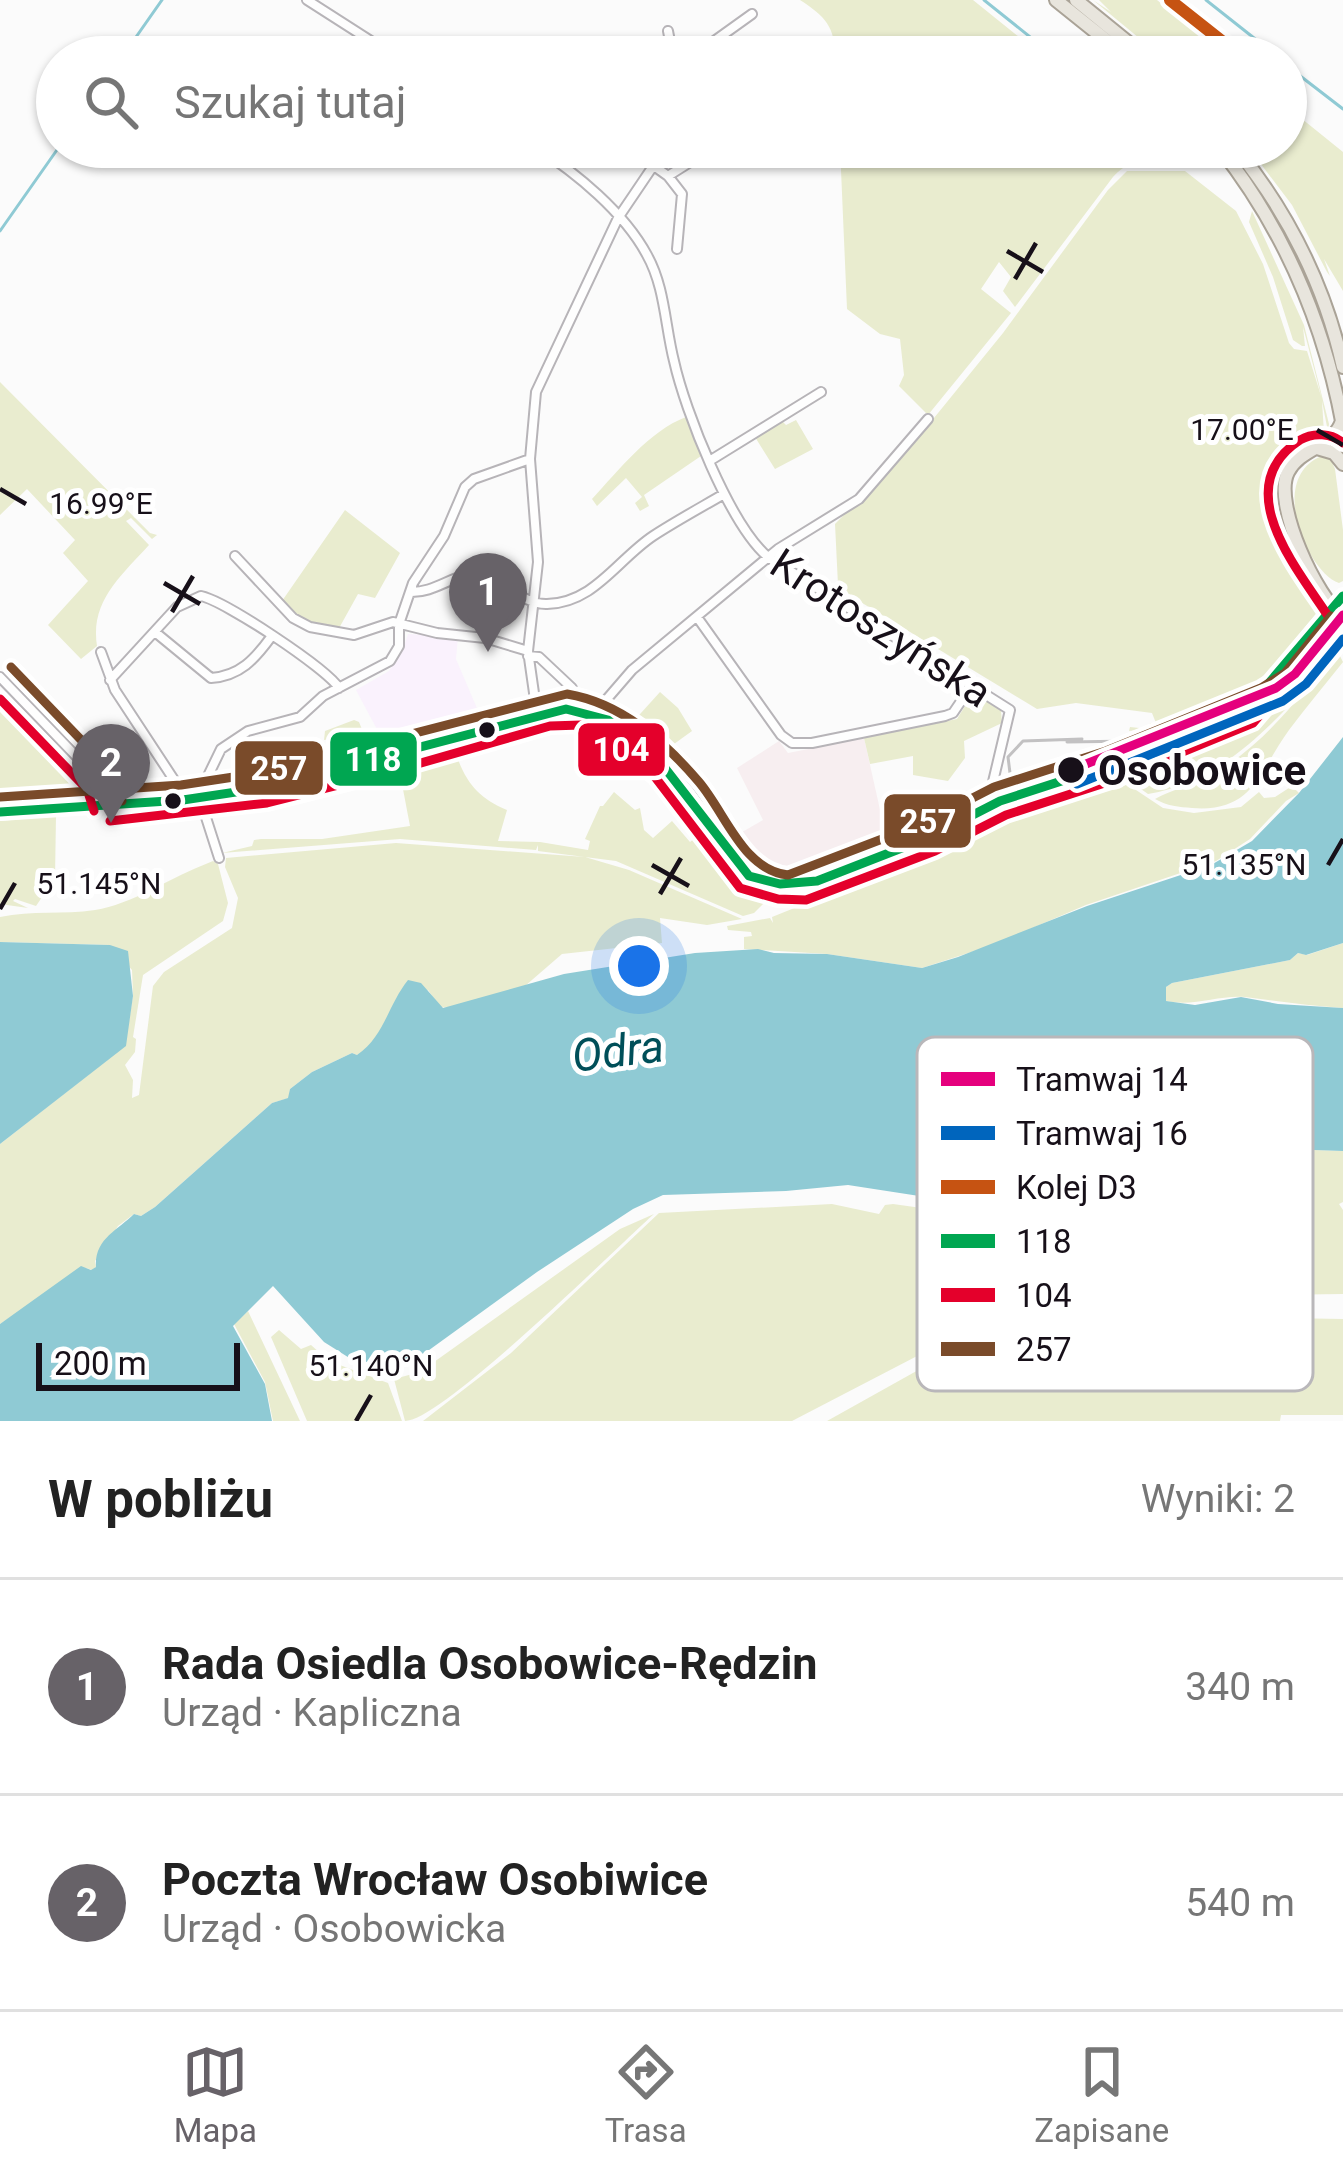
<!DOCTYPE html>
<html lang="pl">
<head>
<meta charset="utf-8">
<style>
	:root { --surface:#fff; --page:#f2f2f2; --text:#222; --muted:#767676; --line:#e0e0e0; --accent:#676268 }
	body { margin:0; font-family:Roboto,sans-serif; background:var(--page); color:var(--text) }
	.scale { position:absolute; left:36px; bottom:30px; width:204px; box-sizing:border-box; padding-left:12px; border:6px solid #171019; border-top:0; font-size:33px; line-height:42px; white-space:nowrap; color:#171019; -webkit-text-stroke:9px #fff; paint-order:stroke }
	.you { position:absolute; left:639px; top:966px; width:42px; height:42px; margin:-30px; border:9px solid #fff; border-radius:50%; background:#1a73e8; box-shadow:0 0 0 18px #1a73e833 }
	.badge { display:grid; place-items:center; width:78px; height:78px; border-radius:50%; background:var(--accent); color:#fff; font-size:39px; font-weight:700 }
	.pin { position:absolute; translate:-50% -99px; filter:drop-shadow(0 3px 6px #0008) }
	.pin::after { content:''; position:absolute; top:63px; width:42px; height:36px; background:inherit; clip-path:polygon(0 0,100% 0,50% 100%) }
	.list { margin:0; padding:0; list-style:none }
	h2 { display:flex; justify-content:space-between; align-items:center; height:156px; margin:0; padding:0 48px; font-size:51px }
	h2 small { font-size:39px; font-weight:400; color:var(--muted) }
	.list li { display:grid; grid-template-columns:78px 1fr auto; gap:36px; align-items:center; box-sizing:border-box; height:216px; padding:0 48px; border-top:3px solid var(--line) }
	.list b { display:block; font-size:45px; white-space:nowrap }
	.list p { margin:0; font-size:39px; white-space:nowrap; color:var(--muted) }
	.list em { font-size:39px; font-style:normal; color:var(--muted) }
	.icon { flex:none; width:66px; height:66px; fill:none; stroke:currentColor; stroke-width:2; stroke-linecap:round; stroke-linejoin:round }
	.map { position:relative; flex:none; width:1343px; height:1421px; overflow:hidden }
	.search { position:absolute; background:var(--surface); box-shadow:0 3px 9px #0004; left:36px; right:36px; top:36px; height:132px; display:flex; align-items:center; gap:30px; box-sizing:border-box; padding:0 42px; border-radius:66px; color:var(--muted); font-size:45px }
	.sheet { height:588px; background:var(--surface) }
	nav { display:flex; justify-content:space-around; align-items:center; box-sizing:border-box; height:168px; border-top:3px solid var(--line); background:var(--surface); font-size:33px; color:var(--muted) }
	nav a { display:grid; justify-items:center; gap:6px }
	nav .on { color:var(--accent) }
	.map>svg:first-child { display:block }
	.industrial { fill:#f7eef0 }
	.built { fill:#faf2fd }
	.green { fill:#e9eccf }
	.water { fill:#8fcad4 }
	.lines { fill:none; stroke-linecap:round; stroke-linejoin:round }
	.stream { stroke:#8fcad4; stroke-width:3 }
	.street-casing { stroke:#b7b4b8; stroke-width:12 }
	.secondary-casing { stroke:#b7b4b8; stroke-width:16 }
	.primary-casing { stroke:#aaa397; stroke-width:16 }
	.street { stroke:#fefefe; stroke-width:8 }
	.secondary { stroke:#fefefe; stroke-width:12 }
	.primary { stroke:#e8e5dd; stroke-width:12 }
	.tram { stroke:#c2c1c2; stroke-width:3 }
	.bus-1-casing { stroke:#fff; stroke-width:18 }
	.bus-2-casing { stroke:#fff; stroke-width:18 }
	.bus-3-casing { stroke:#fff; stroke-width:18 }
	.bus-1 { stroke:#00a651; stroke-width:9 }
	.bus-2 { stroke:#e4002b; stroke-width:9 }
	.bus-3 { stroke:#7a4b2a; stroke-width:9 }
	.rail-1-casing { stroke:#fff; stroke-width:21 }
	.rail-1 { stroke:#c65312; stroke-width:12 }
	.tram-1-casing { stroke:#fff; stroke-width:18 }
	.tram-2-casing { stroke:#fff; stroke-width:18 }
	.tram-1 { stroke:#e5007d; stroke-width:9 }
	.tram-2 { stroke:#0065bd; stroke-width:9 }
	.ticks { fill:none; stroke:#171019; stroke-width:4.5 }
	.bus-dot { fill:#171019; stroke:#fff; stroke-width:4.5 }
	.labels { text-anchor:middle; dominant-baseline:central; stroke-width:10; stroke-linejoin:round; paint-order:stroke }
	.street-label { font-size:42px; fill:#171019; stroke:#fff }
	.stop-label { font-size:42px; font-weight:bold; fill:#171019; stroke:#fff; text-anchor:start }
	.water-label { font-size:45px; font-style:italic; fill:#004f59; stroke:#fff }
	.key { fill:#fff; stroke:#b9b7ba; stroke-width:3 }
	.key-label { font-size:33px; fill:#171019 }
	.ticks-label { font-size:30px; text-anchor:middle; fill:#171019; stroke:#fff; stroke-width:10; stroke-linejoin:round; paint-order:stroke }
	.line-badge { stroke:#fff; stroke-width:4.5 }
	.badge-label { font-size:33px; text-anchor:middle; font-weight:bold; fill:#fff }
</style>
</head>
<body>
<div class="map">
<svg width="1343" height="1421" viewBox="0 0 1343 1421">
	<rect width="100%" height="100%" fill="#fbfbfb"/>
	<path class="industrial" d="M864,738L887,841L792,876L754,865L735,847L730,839L763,820L737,768L779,741L788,753Z"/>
	<path class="built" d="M408,634L458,637L456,659L482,720L446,731L440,728L423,732L418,739L387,748L356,690L389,671L402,652Z"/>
	<path class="green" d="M800,0H973L1044,57H836C834,26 826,17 800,0Z
		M1093,0L1111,12L1099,0H1157L1228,57H1167L1148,42L1162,57Z
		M1286,106L1343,152V291L1324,259L1330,276L1327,272L1292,205L1248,147H1286Z
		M840,147H1152C1137,165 1126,162 1113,177L1015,307L1003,291L1011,277L999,262L981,289L1011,313L928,415L899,386L904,375L900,339L880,334L847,309Z
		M1127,171H1185L1236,211L1263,264L1289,343L1294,349L1307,351L1322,399L1303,327L1305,346H1302L1293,340L1273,277L1249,222L1252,211L1304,325L1329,424L1328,432L1322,401L1324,433C1312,442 1296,446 1285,460C1247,510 1311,562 1320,609L1258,684L1152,729L1129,731L1130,727L1149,729L1150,723H1156L1152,713L1076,703L1037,709L854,598L838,585L835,524L908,450L1003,333L1108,190Z
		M0,382L150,533L157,535L152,539L131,518L126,521L149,545C121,576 90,601 97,646L81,659L48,625L88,581L63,553L75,540L27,489L0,515Z
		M686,417L701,456L644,495L649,506L640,511L635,503L642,497L626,478L597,506L592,499C619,470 649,431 686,417Z
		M796,420L813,449L775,469L755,437L782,421L786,425Z
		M1322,456L1331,460L1335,469L1343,530V581L1339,583C1308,573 1266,478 1322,456Z
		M345,510L400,553L375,598L358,594L338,630L297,618L282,601Z
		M1343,632V641L1300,692L1273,707L1275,710L1295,699C1256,742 1209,784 1148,794L1124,777L1118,767L1272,703Z
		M1338,652L1343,662C1325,685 1306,707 1289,730C1259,771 1254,813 1192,808C1179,807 1167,806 1155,799C1170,790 1197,784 1215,773C1266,743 1299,696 1338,652Z
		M660,692L678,708L692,731L663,752L631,724Z
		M0,693L99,793V794L9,801L0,789Z
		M978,695L1001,711L1002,723L964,741L965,758L948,781L913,775V756L870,764L864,738L957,719L970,698Z
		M354,720L359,722L372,754L306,771L300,752L322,744L324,750L331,748L329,739L324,740L325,731Z
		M454,747C463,779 477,798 507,810L498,841L540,842L588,850L590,841L585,839L600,806H603L614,792L635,810L640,808L644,830L653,838L672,821L690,842L706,830L743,882L766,895V901L754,913L743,916L616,861L538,851V845L536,850L400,839L222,853L252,846L254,840L261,839H322L410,826L398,763Z
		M1105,777L1118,778L1163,808L1194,813L1241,807L1259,792L1264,798L1275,797L1292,786L1299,793L1286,801L1250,839L1216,861L1086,905L993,945L922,968L827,954L744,949V937L752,936L751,932L728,930L727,926L770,918L773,923L772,917L998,826L996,823L980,830C1014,799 1061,791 1105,777Z
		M56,816L55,878L36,906L15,899L13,901L28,908L0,904V821Z
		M396,843L585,857L629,870L742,919L707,925L660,918L662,943L562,954L525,986L449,1008L440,1007L428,990L365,1051L357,1055L352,1053L312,1072L290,1089L289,1098L272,1103L155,1207L141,1216L134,1214L118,1226L95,1261L96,1267L92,1270L86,1268L0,1324V1144L125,1046L133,996L132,970L110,945L0,942V917C32,910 63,915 95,910C132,904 166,880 201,866L213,861L218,864L228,903L223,921L143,975L133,1037L136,1039L135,1052L125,1065L133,1080L132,1098L139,1095L153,986L164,972L232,928L238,898L225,867L226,858Z
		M1343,943V1008C1310,1006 1277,1001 1245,997C1218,995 1194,1007 1166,1001V987L1172,983L1290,960L1298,953L1307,955Z
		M1133,1144L1343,1151V1202L1339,1204L1343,1210V1294L1184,1296V1281H1079C1066,1257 1081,1240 1080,1216L1108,1197Z
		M832,1204L879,1214L885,1205L893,1204L1071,1229L1074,1234L1066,1251L1072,1282C1060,1285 1046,1281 1035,1284C1022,1288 1014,1299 999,1298C993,1297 987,1294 981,1294C950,1296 916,1320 921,1354L792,1421H423L511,1353L659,1213Z
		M654,1214C615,1249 442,1421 405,1421L394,1379L420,1372L620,1229Z
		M248,1311L300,1421H273L265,1382L234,1324Z
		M1034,1312L1039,1370L1134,1366L1145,1375L1157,1369L1162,1316L1343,1319V1415H1281L1280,1421H827L938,1359L988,1322Z
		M279,1330L301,1349L311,1345L329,1361L388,1383L402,1421H307L271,1337Z"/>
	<path class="water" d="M1343,737V943L1306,955L1298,953L1290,960L1172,983L1166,987V1001L1195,1005L1241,997L1278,1004L1343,1008V1151L1133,1144C1109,1179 1120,1204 1069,1219L848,1185L786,1191L663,1195L633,1209L537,1272L425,1353L383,1365L351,1359L324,1342L273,1286L233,1326L265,1384L272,1421H0V1324L81,1266L91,1270L96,1267C94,1239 118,1230 134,1214L141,1216L155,1207L272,1103L288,1098L290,1089L312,1072L352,1053L357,1055C384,1037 388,1005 408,980L421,983L443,1008L564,974L695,953L758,949L774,953L827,954L922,968L958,957L1087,906L1211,865L1252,841L1299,793Z
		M0,942L110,945L128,951L133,996L126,1046L0,1144Z"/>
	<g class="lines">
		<path class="stream" d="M984,0L1055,57
			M1206,0L1278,57
			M122,57L162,0
			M1286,65L1343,109
			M1169,147L1179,155
			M0,231L59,147
			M1108,1197L1136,1221V1262
			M1135,1287L1136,1266"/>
		<g class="street-casing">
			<path id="street" d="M307,0L396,57
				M668,31L673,57
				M692,57L752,14
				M536,147C576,173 624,212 647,255C665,287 665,326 674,361C685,411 730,525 768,557L1010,710L992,786L995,802
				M654,166L668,176L682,194L677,249
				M668,176L714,147
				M711,460L821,392
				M235,556L293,618L310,627L354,635L393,622L437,633L485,638L528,651
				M410,592C433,593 450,577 471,574C497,571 519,605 547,604C594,603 617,560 653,536C676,521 700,508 724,494
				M697,617L781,735L792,743H812L945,716L953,713L972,685
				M155,632L211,678C240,676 255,659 271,637
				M101,652L115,690L182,792L183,800
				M528,656L539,657L572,688
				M0,677L100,781L108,806
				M110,680L177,607L201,596C225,601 326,668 339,688
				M537,714L528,651L538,562L530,459L536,392L618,218L666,147
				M594,714L632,670L778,549L859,499L928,419
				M219,858L202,805L205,782L221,749L248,731L300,717L323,696L390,661L399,646V624L413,583L444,536L465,487L474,479L530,459"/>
		</g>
		<g class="secondary-casing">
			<path id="secondary" d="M1252,705L1343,596
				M0,812L183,800L263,788L566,709L594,714L631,737L687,791L743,870L764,887L790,890L930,837L1000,801L1111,765L1268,701L1295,684L1343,626"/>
		</g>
		<g class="primary-casing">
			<path id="primary" d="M1056,0L1127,57
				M1076,0L1146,57
				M1219,147C1284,229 1324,323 1343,426
				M1235,147C1287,211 1325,286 1343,367
				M1342,421C1333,448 1301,447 1288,472C1272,503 1317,599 1343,617
				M1317,448L1334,453L1343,464"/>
		</g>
		<use href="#street" class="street"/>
		<use href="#secondary" class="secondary"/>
		<use href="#primary" class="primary"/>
		<path class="tram" d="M1067,742L1132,741L1156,734
			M1071,770L1022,781L1010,773L1008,757L1023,741L1082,739"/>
		<g class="bus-1-casing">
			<path id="bus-1" d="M0,812L183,800L263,788L566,709L608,720L661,763L749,876L780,884L817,881L930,837L1000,801L1111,765L1246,710L1343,596"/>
		</g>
		<g class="bus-2-casing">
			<path id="bus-2" d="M1330,619C1300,572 1226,488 1300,440C1313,432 1332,433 1343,443
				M0,699L87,789L94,811
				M110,821L267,803L379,775L550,726L581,725L606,737L655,777L740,888L778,899L806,900L935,851L1006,815L1117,779L1253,723L1343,619"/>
		</g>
		<g class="bus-3-casing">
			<path id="bus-3" d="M11,667L112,772L122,801
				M0,797L181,785L260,773L567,694C621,703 664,741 699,782C726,814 743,870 788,875L924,823L994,787L1106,751L1261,688L1285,673L1331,616"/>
		</g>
		<use href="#bus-1" class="bus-1"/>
		<use href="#bus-2" class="bus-2"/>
		<use href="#bus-3" class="bus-3"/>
		<g class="rail-1-casing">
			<path id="rail-1" d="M1170,0L1242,57"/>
		</g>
		<use href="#rail-1" class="rail-1"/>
		<g class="tram-1-casing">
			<path id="tram-1" d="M1071,770L1276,688L1295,674L1343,615"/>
		</g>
		<g class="tram-2-casing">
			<path id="tram-2" d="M1077,784L1283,701L1306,684L1343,639"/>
		</g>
		<use href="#tram-1" class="tram-1"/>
		<use href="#tram-2" class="tram-2"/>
	</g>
	<path class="ticks" d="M1007,251L1043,272M1015,279L1036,243M1317,430L1343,445M0,489L26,504M164,583L200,604M172,612L193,576M652,865L689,886M1328,865L1343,839M660,894L681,858M0,909L15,883M356,1421L371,1395"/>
	<g class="bus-dot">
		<circle cx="487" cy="730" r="10"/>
		<circle cx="1071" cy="770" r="15"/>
		<circle cx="173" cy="801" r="10"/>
	</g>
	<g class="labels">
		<g class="street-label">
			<text transform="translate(881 628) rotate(33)">Krotoszyńska</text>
		</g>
		<g class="stop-label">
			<text x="1098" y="770">Osobowice</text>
		</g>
		<g class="water-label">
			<text transform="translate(618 1051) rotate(-7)">Odra</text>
		</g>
	</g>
	<rect x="917" y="1037" width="396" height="354" rx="18" class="key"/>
	<rect x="941" y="1072" width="54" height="14" fill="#e5007d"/>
	<rect x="941" y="1126" width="54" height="14" fill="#0065bd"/>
	<rect x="941" y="1180" width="54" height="14" fill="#c65312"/>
	<rect x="941" y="1234" width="54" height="14" fill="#00a651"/>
	<rect x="941" y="1288" width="54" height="14" fill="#e4002b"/>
	<rect x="941" y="1342" width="54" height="14" fill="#7a4b2a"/>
	<g class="key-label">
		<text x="1016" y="1091">Tramwaj 14</text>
		<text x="1016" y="1145">Tramwaj 16</text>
		<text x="1016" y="1199">Kolej D3</text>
		<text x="1016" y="1253">118</text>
		<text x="1016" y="1307">104</text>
		<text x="1016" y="1361">257</text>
	</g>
	<g class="ticks-label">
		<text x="1242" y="440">17.00°E</text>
		<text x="101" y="514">16.99°E</text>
		<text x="1244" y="875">51.135°N</text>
		<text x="99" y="894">51.145°N</text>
		<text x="371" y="1376">51.140°N</text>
	</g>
	<g class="line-badge">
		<rect x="576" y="721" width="91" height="57" rx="12" fill="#e4002b"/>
		<rect x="328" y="730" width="91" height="58" rx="12" fill="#00a651"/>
		<rect x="233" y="739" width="92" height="58" rx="12" fill="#7a4b2a"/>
		<rect x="882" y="792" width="91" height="58" rx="12" fill="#7a4b2a"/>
	</g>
	<g class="badge-label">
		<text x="621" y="761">104</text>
		<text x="373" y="771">118</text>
		<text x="279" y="780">257</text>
		<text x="928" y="833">257</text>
	</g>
</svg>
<div class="scale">200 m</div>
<div class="you"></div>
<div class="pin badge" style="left:488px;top:652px">1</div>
<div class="pin badge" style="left:111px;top:823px">2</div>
<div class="search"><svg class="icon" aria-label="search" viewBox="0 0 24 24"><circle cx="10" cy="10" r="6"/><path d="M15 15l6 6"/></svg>Szukaj tutaj</div>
</div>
<section class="sheet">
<h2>W pobliżu<small>Wyniki: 2</small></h2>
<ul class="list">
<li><span class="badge">1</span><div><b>Rada Osiedla Osobowice-Rędzin</b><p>Urząd · Kapliczna</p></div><em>340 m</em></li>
<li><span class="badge">2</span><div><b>Poczta Wrocław Osobiwice</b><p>Urząd · Osobowicka</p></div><em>540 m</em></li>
</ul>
</section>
<nav>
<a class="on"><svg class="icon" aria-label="map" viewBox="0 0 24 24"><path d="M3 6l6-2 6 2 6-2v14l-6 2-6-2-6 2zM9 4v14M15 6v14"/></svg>Mapa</a>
<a><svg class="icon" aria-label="directions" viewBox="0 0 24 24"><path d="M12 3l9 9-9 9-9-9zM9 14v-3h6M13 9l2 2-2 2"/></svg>Trasa</a>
<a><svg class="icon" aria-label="saved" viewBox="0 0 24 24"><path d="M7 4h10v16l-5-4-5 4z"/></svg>Zapisane</a>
</nav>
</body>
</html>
